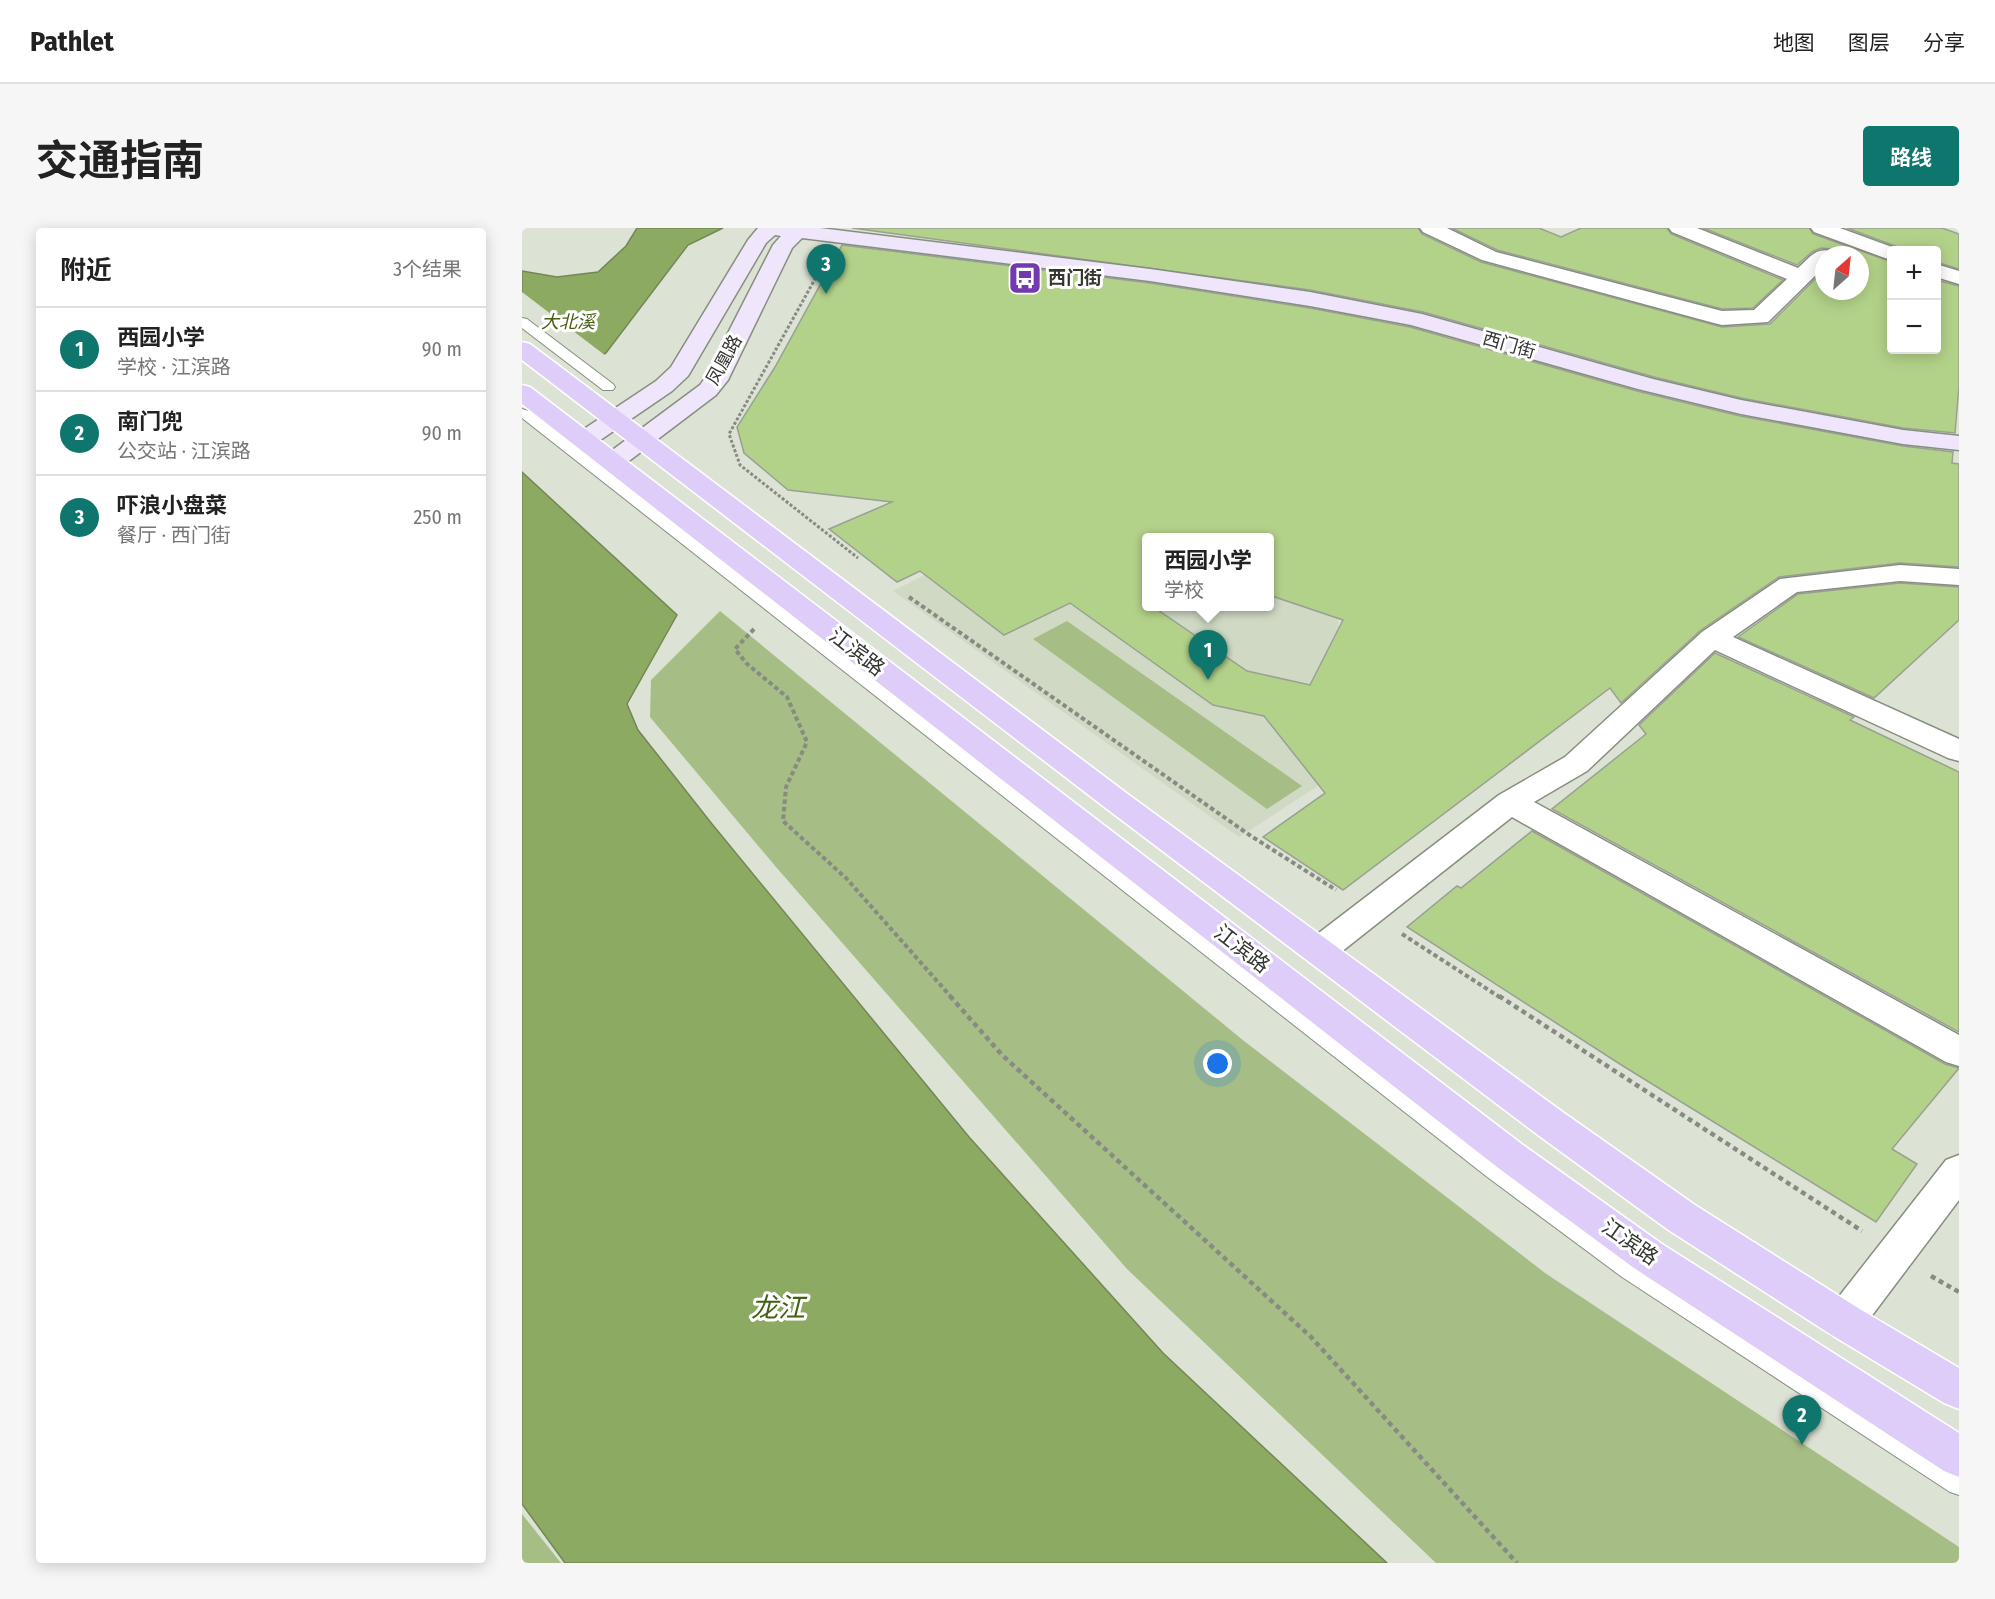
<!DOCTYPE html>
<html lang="zh">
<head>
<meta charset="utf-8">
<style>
	:root { --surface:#fff; --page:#f6f6f6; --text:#222; --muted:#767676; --line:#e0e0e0; --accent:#0f766e }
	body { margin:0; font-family:"Fira Sans Condensed","Noto Sans SC",sans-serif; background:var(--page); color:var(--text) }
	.controls { position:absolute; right:18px; top:18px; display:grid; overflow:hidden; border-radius:6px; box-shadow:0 3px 15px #0003 }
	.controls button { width:54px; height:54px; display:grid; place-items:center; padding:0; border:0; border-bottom:2px solid var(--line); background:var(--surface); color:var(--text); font:30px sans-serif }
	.compass { position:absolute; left:1293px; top:18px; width:54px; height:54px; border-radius:50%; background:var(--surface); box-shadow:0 3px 15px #0003; rotate:27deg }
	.you { position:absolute; left:696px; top:836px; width:21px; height:21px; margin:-15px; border:4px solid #fff; border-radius:50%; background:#1a73e8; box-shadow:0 0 0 9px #1a73e833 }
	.badge { display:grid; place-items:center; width:39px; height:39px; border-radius:50%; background:var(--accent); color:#fff; font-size:20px; font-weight:700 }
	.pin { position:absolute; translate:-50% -50px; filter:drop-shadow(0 2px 3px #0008) }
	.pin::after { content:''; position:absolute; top:32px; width:21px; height:18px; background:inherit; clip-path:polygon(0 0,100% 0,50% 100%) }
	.popup { position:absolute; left:620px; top:305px; width:132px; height:78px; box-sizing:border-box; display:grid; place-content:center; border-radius:6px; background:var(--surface); filter:drop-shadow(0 2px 4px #0005); font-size:20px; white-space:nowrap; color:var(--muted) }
	.popup b { font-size:22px; color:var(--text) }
	.popup::after { content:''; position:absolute; left:50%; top:100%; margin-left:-12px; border:12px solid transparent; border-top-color:var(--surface) }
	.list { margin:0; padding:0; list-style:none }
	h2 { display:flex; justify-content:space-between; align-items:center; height:78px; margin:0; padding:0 24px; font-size:26px }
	h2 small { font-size:20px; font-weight:400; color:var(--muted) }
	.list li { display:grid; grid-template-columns:39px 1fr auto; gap:18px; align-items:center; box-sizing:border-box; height:84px; padding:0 24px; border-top:2px solid var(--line) }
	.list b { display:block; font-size:22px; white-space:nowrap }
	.list p { margin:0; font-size:20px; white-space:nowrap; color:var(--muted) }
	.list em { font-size:20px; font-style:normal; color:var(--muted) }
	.map { position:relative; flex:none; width:1437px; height:1335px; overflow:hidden; border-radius:6px }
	header { display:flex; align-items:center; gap:36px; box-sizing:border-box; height:84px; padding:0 30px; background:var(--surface); border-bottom:2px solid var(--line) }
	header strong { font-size:28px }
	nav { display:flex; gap:33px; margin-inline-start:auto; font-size:21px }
	.intro { display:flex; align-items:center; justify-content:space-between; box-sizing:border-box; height:144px; padding:0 36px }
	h1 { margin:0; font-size:42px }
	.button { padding:15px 27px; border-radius:6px; background:var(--accent); color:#fff; font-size:21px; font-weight:700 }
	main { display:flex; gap:36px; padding:0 36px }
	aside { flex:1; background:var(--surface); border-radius:6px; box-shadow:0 3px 15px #0003 }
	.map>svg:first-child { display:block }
	.built { fill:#cfd9c4 }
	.green { fill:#a6bd86 }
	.water { fill:#8daa63; stroke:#728754; stroke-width:1.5 }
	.pier { fill:#dce2d4 }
	.building { fill:#b3d289; stroke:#9aa092; stroke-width:1.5; fill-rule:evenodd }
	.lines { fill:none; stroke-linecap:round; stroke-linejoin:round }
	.lane-casing { stroke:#878e80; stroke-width:2 }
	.street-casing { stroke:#878e80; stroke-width:3 }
	.secondary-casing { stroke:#878e80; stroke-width:3 }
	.primary-casing { stroke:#fff; stroke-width:3 }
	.path-far2 { stroke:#878b81; stroke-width:3; stroke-dasharray:3 2; stroke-linecap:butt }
	.path-far1 { stroke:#878b81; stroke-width:4; stroke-dasharray:4.5 3; stroke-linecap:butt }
	.path { stroke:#878b81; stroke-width:4.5; stroke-dasharray:5 4; stroke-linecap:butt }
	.lane { fill:#fff; fill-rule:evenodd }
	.street { fill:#fff; fill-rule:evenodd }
	.secondary { fill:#efe6fc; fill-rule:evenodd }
	.primary { fill:#dfcdf9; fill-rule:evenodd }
	.labels { text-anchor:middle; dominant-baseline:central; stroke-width:6; stroke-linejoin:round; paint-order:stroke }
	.far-poi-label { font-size:18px; font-weight:bold; fill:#333530; stroke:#fff; text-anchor:start }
	.far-water-label { font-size:18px; font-style:italic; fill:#456012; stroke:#fff }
	.far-street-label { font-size:18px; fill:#333530; stroke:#fff }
	.street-label { font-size:21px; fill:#333530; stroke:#fff }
	.near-water-label { font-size:27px; font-style:italic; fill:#456012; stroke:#fff }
</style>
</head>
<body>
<header>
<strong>Pathlet</strong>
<nav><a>地图</a><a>图层</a><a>分享</a></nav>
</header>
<div class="intro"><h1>交通指南</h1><a class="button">路线</a></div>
<main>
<aside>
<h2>附近<small>3个结果</small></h2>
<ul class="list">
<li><span class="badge">1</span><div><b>西园小学</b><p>学校 · 江滨路</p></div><em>90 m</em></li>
<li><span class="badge">2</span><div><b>南门兜</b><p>公交站 · 江滨路</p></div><em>90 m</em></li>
<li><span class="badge">3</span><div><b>吓浪小盘菜</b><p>餐厅 · 西门街</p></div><em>250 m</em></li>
</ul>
</aside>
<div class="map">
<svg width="1437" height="1335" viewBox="0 0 1437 1335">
	<rect width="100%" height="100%" fill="#dce2d4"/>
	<path class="built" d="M688,276L811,327L817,403L887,499L717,609L371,363L536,280L617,315L624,310V378H748V310L626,309Z"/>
	<path class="green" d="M198,383L722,813L1023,1045L1437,1319V1335H914L605,1041L254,639L128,489L129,452Z
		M545,393L780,558L745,581L511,411Z
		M0,1286L39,1335H0Z"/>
	<path class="water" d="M115,0H201L166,17L84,125L0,174V43L35,49L76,44L104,18Z
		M0,244L155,387L105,476L116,502L190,596L447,909L641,1125L865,1335H43L0,1276Z"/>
	<path class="pier" d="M0,64L84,128L0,177Z"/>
	<path class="building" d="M330,0H896L900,6L959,34L1200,99L1248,96L1302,42V63H1338V27H1315L1309,21L1299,20L1290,24L1275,37L1181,0H1287L1291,6L1370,34V122H1414V52L1437,58V158L1433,205L1381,200L1219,170L1132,149L901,84L788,62Z
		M930,0H1017L1039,9L1059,0H1145L1149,6L1261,52L1231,80L1200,81L975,22Z
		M1325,0H1420L1437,6V41L1414,34V22H1380L1379,20Z
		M320,17L628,55L788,80L888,99L1115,163L1218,188L1381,218L1431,224L1430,235L1437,236V339L1378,335L1257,349L1179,402L1099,475L1088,460L821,662L741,609L803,565L742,488L691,477L548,375L482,407L398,343L375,354L307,301L370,274L266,262L222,225L215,199L253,139ZM624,309H747V367L821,392L788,457L725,443L630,378H624Z
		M1378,355L1437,359V392L1352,470L1216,409L1276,366Z
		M1193,425L1332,489L1328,492L1437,544V804L1030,581L1124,506L1117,497Z
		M1010,603L1423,836L1437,840L1370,921L1395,936L1354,994L1101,838L885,699L935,658L939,660Z"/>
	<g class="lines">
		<g class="lane-casing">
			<path id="lane" d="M0,90L5,91L91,156L93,159L91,162H81L0,100Z
				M0,181L14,185L980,936L1116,1035L1437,1241V1267L1428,1264L1100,1049L964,948L0,190Z"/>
		</g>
		<g class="street-casing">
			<path id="street" d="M898,0H925L974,24L1200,83L1232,82L1265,51L1150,4L1147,0H1175L1276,40C1287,30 1294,19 1309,23L1313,27H1302V39L1246,94L1200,97L1192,95L960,32L901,4Z
				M1289,0H1318L1378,22H1370V32L1363,30L1292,4Z
				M1414,36L1437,43V56L1414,49Z
				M1378,337L1437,341V357L1378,353L1275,364L1211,409L1437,511V533L1426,530L1193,422L1065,543L1012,574L1437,807V838L1424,834L990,589L809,732L797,735L785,732L780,723L785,714L977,567L1043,529L1180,404L1258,351Z
				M1437,927V972L1336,1106L1322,1111L1308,1106L1302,1093L1308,1080L1424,932Z"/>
		</g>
		<g class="secondary-casing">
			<path id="secondary" d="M236,0H298L628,41L788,64L900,86L1131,151L1219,172L1381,202L1437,208V222L1381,216L1219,186L1116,161L889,97L788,78L628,53L280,10L270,20L206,152L194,167L99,239L90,241L81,239L78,234L81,229L178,157L183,150L251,17L259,8L253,7L244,15L166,148L150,163L71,217L62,219L53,217L50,212L53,207L134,153L149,139L226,12Z"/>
		</g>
		<g class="primary-casing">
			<path id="primary" d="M0,114L8,116L607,567L1042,885L1173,977L1336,1080L1437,1140V1181L1422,1175L1308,1106L1145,1001L1016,907L585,581L0,132Z
				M0,157L8,159L1001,917L1140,1016L1437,1205V1249L1422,1243L1112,1040L975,939L0,176Z"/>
		</g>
		<path class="path-far2" d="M308,37L298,42L207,206L218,237L336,330"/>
		<path class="path-far1" d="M387,369L729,608L814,662
			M232,401L213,421L224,435L265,469L285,514L264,559L261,593L325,651L430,770
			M880,706L979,770"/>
		<path class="path" d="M428,768L480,827L789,1109L995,1335
			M977,768L1340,1003
			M1409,1048L1437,1064"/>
		<use href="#lane" class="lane"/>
		<use href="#street" class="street"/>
		<use href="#secondary" class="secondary"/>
		<use href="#primary" class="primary"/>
	</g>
	<defs>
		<g id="bus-square" transform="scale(1.725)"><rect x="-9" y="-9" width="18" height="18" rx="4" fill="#7339af" stroke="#fff"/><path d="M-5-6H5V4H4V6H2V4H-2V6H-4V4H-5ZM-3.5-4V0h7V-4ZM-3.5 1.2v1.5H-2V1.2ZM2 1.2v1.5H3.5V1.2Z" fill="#fff"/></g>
	</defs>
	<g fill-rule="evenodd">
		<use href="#bus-square" x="503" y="50"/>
	</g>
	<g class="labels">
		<g class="far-poi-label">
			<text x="526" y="50">西门街</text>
		</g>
		<g class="far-water-label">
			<text x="46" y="94">大北溪</text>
		</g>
		<g class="far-street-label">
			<text transform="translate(987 117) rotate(16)">西门街</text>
			<text transform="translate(202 132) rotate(-61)">凤凰路</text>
		</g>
		<g class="street-label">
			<text transform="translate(335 424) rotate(38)">江滨路</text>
			<text transform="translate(720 721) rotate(38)">江滨路</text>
			<text transform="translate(1108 1014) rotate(35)">江滨路</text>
		</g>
		<g class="near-water-label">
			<text x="256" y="1080">龙江</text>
		</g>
	</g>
</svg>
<div class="controls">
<button>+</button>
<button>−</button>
</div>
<svg class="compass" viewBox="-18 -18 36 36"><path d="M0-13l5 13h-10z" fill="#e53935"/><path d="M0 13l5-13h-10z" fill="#767676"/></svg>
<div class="you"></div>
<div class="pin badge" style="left:686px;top:452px">1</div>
<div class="popup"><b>西园小学</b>学校</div>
<div class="pin badge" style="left:1280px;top:1217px">2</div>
<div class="pin badge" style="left:304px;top:66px">3</div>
</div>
</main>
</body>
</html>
